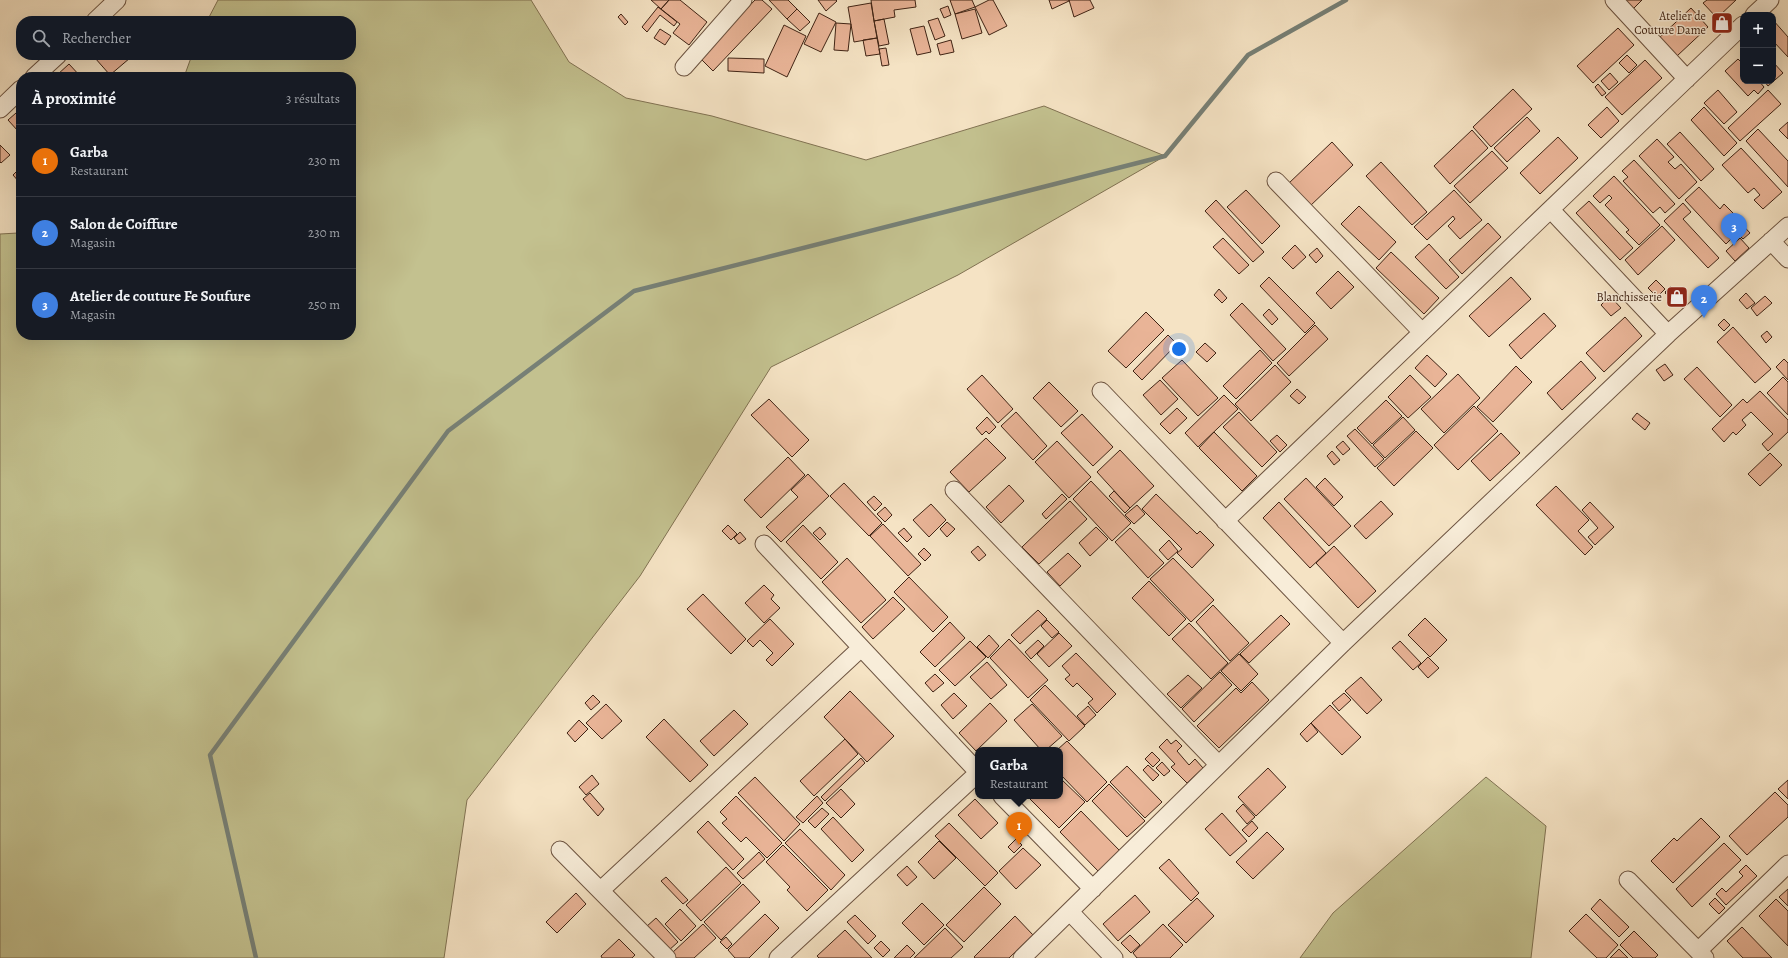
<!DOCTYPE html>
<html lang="fr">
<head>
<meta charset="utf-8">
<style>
	:root { --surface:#171b24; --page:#20242c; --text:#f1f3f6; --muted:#9ea1a6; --line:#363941; --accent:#c59692 }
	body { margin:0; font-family:Alegreya,serif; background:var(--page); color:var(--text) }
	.controls { position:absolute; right:12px; top:12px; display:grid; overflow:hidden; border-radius:8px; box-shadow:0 4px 16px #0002 }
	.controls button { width:36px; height:36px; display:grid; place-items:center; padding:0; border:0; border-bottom:1px solid var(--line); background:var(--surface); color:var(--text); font:20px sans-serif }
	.you { position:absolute; left:1179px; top:349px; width:14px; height:14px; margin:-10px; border:3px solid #fff; border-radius:50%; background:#1a73e8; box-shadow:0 0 0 6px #1a73e833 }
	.badge { display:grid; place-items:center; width:26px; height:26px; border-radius:50%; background:var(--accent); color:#fff; font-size:13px; font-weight:700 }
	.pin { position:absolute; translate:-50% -33px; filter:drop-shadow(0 1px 2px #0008) }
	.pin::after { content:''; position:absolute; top:21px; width:14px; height:12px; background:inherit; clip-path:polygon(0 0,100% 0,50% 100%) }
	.popup { position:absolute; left:975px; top:747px; width:88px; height:52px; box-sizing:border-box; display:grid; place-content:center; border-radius:8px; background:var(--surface); filter:drop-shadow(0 1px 3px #0005); font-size:13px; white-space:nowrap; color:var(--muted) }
	.popup b { font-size:15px; color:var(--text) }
	.popup::after { content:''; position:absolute; left:50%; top:100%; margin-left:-8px; border:8px solid transparent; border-top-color:var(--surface) }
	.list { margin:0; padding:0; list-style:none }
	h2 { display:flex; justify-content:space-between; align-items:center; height:52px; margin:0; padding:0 16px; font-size:17px }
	h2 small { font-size:13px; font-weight:400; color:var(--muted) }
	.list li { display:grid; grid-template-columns:26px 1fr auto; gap:12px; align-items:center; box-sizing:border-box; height:72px; padding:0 16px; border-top:1px solid var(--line) }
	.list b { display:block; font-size:15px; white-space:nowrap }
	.list p { margin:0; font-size:13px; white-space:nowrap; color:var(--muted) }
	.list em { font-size:13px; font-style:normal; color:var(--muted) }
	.icon { flex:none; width:22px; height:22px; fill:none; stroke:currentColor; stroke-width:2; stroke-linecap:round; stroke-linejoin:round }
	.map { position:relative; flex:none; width:1788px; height:958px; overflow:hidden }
	.search { position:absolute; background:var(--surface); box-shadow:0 4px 16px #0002; left:16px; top:16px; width:340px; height:44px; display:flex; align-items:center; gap:10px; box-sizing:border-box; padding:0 14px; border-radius:16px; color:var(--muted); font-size:15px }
	.panel { position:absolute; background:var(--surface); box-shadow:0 4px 16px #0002; left:16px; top:72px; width:340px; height:268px; border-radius:16px }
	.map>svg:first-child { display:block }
	.green { fill:#c3c18f; stroke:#817252 }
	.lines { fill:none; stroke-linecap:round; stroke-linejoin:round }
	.stream { stroke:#778076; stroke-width:4.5 }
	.building { fill:#e9b497; stroke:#3f2314 }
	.minor-casing { stroke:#6c5340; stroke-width:19 }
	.minor { stroke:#f8edd9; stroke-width:17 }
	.labels { text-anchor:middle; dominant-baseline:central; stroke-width:3; stroke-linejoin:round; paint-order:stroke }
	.poi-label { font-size:12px; fill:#3f2314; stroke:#f8edd9; text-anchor:end }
</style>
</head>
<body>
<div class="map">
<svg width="1788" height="958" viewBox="0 0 1788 958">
	<rect width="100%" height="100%" fill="#f5e3c4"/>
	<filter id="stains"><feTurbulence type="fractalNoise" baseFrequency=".005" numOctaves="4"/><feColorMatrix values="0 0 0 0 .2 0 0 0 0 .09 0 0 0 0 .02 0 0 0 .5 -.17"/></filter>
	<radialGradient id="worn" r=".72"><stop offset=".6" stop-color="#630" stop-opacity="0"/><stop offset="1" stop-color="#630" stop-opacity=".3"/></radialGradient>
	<path class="green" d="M218,0H531L569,62L626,98L712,116L866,160L1044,106L1165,156L958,275L771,367L640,576L467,800L444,958H0V234L18,233L21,231V335H351V77H184L192,55H351V21H207Z
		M1486,777L1546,826L1531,958H1300L1333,913Z"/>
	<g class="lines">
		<path class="stream" d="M256,958L210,755L448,431L634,291L1165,156L1248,55L1346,0"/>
	</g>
	<path class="building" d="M651,0H669L661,9Z
		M669,0H680L707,22L689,45L673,33L680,24L661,9Z
		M755,0H762L772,9L713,71L700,58Z
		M769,0H788L797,9L787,19Z
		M818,0H836L837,1L826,11Z
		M871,0H915L916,7L894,10L895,17L874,21Z
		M950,0H972L975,7L955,14Z
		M989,0H993L1007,26L989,35L975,7Z
		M1049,0H1069V1L1052,9Z
		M1069,0H1090L1094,8L1074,17Z
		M1623,0H1642L1632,10Z
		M1707,0H1736L1717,18L1703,3Z
		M871,3L877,38L854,42L848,7Z
		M948,6L951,15L944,18L940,9Z
		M658,7L677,22L674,26L660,15L647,32L642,27Z
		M1691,8L1708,27L1677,56L1660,37Z
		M797,9L810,22L800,31L787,19Z
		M975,9L982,33L962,39L955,14Z
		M819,13L836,22L821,52L804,44Z
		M621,14L628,22L625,25L618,17Z
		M938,18L945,36L935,40L928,21Z
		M884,19L889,44L879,46L874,21Z
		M1773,20L1788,37V57L1773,41Z
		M836,23L851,24L848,51L834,50Z
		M784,25L806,36L787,77L765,66Z
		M924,26L931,52L917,55L910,29Z
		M1618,28L1634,45L1593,83L1577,66Z
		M660,29L671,36L665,45L654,38Z
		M877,38L880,54L866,56L863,40Z
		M951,40L954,52L940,55L937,44Z
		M886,48L889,65L882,66L879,49Z
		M99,55H128L130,58L110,75L95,58Z
		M1627,55L1637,65L1629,73L1619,63Z
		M728,58L764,59V73L728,71Z
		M1738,59L1743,64V81H1759L1764,87L1758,94L1754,90L1748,96L1725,71Z
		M1645,60L1662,78L1622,115L1605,97Z
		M1773,62L1783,73L1768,86L1764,81H1773Z
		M69,64L81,77H59L57,75Z
		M1610,73L1618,82L1609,90L1601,81Z
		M1598,84L1606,93L1602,96L1595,87Z
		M1513,89L1532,109L1491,147L1473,127Z
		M1718,90L1737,112L1724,124L1704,103Z
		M1768,90L1781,104L1740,141L1728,128Z
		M1607,107L1619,121L1601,138L1588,125Z
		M1704,107L1737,143L1724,156L1691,120Z
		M16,113L21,118V128L18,131L8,120Z
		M1527,117L1540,131L1507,162L1494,148Z
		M1788,122V139L1779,130Z
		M1758,129L1788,161V187L1746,141Z
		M1472,130L1488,148L1450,184L1434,166Z
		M1680,132L1714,169L1701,181L1667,144Z
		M1558,137L1578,158L1540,194L1520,173Z
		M1657,139L1674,157L1668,162L1675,169L1681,164L1697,182L1679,199L1639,156Z
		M1332,142L1353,165L1309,207L1288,184Z
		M0,145L10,155L1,163L0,162Z
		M1741,148L1782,192L1763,209L1754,200L1760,195L1754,188L1748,193L1722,165Z
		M1492,151L1508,168L1470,203L1454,186Z
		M1634,160L1675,204L1665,213L1660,207L1653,213L1623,181L1628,177L1622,171Z
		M1381,162L1427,212L1412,225L1366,176Z
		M21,167V183H20L13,175Z
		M1614,176L1660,225L1639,245L1626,232L1629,230L1605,205L1612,198L1609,195L1600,203L1593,196Z
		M1699,187L1720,209L1724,204L1736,216L1730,221L1733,224L1738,220L1750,233L1743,239L1737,233L1726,244L1685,200Z
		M1246,190L1280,226L1262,244L1227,207Z
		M1454,190L1482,220L1460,239L1448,226L1455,219L1453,216L1427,240L1414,227Z
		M1216,200L1264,252L1253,262L1205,211Z
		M1589,201L1633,248L1620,260L1576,213Z
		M1683,203L1691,212L1683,219L1719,258L1708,268L1664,221Z
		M1359,206L1396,242L1379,260L1341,224Z
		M1488,223L1501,237L1462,274L1449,260Z
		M1662,226L1675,240L1638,275L1625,260Z
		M1223,238L1249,265L1239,274L1213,247Z
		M1740,238L1749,248L1735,261L1726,251Z
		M1429,244L1459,277L1446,289L1415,257Z
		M1295,245L1306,257L1293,269L1282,258Z
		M1317,248L1323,256L1316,263L1309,255Z
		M1391,252L1439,298L1424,314L1376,268Z
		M1338,271L1354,287L1331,309L1316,293Z
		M1269,277L1315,323L1305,333L1260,286Z
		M1511,277L1531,299L1489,337L1469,316Z
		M1656,280L1665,289L1657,297L1648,288Z
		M1671,286L1681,297L1674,303L1665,292Z
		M1671,287L1680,297L1674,302L1665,293Z
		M1219,289L1227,298L1222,303L1214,295Z
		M1746,293L1755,303L1747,309L1739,300Z
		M1610,296L1621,308L1611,316L1601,305Z
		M1765,296L1772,303L1757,316L1751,308Z
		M1242,303L1286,349L1273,361L1230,315Z
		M1269,309L1278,319L1272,325L1263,315Z
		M1146,312L1164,330L1126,368L1108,351Z
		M1544,313L1556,326L1521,359L1509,345Z
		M1625,317L1642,336L1604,372L1586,353Z
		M1724,319L1730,325L1724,331L1718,325Z
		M1315,325L1328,339L1289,376L1277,363Z
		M1733,327L1771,369L1755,383L1717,342Z
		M1767,331L1772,337L1766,343L1761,336Z
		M1168,335L1177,344L1142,380L1133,371Z
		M1205,343L1216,353L1207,362L1196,352Z
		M1260,350L1272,363L1236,399L1223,386Z
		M1427,355L1447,374L1435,387L1415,368Z
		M1784,359L1788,363V380L1776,367Z
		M1182,360L1218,398L1198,416L1162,378Z
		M1581,361L1596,378L1562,410L1547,393Z
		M1665,364L1673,375L1664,381L1656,370Z
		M1275,365L1291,382L1251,421L1235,404Z
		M1516,366L1532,382L1493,422L1477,407Z
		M1697,367L1732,405L1720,417L1684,379Z
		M1458,374L1480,398L1444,433L1421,409Z
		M982,375L1013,409L998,423L967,389Z
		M1410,375L1431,397L1408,418L1388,397Z
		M1783,377L1788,382V415L1767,393Z
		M1160,380L1178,399L1161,415L1143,395Z
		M1049,382L1078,411L1061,427L1033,398Z
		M1297,389L1306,397L1299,404L1290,396Z
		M1760,391L1788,420V432L1768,451L1762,444L1773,434L1751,412L1742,420L1746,425L1736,435L1733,432L1724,442L1712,429L1743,399L1747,403Z
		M1224,395L1238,409L1198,447L1185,433Z
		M769,399L809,440L792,457L751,415Z
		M1386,400L1402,416L1372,444L1357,428Z
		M1474,406L1498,431L1458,470L1434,445Z
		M1177,408L1187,418L1170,434L1160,424Z
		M1016,412L1047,446L1033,460L1001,426Z
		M1239,412L1277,452L1262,467L1223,427Z
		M1637,413L1650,423L1645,430L1632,419Z
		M1082,414L1113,447L1093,466L1061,433Z
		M987,417L996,427L989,434L986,431L982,435L976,428Z
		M1403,417L1415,430L1385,458L1373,445Z
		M1355,429L1384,459L1375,467L1347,436Z
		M1416,431L1433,448L1394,486L1377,468Z
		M1214,432L1257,476L1242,491L1199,448Z
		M1501,433L1520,453L1490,481L1471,461Z
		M1277,435L1287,445L1280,452L1270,441Z
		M986,438L1006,458L969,492L950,472Z
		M1057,441L1091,477L1069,498L1035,462Z
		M1343,441L1350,449L1343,455L1336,447Z
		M1120,450L1154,486L1130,508L1097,472Z
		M1332,451L1340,460L1334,465L1327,456Z
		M1770,453L1782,465L1760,486L1748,474Z
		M788,457L805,475L761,518L744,500Z
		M808,474L829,496L781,542L766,527L798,497L791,490Z
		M1306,478L1351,526L1329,546L1284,499Z
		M1325,478L1343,497L1334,506L1316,487Z
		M1091,481L1131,523L1112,541L1073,499Z
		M844,483L882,523L869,536L830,496Z
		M1009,485L1024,501L1001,523L986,507Z
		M1556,486L1589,520L1578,531L1593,547L1585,555L1536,505Z
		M1114,491L1130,508L1125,513L1109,496Z
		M1062,494L1067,499L1046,519L1042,514Z
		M1156,494L1197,534L1200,531L1214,545L1192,568L1177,553L1182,549L1142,509Z
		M874,496L882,504L875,511L867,502Z
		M1070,501L1087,519L1039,564L1022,547Z
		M1381,501L1393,514L1366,539L1354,526Z
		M1279,502L1326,553L1310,568L1263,518Z
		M1590,502L1614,527L1595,545L1588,537L1598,528L1582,510Z
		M931,504L946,520L929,537L913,520Z
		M1137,505L1145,514L1134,524L1125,515Z
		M885,507L892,515L885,522L877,514Z
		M947,522L955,529L947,537L940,529Z
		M883,524L921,564L908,576L870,536Z
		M728,525L737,534L731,540L722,531Z
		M803,525L838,562L821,579L786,542Z
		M820,527L826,534L820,540L813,533Z
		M1096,527L1108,539L1090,556L1079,543Z
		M904,528L912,537L907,542L898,533Z
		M1130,528L1164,563L1148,578L1115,542Z
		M740,532L746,539L739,544L734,538Z
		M1169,540L1178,551L1168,560L1159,550Z
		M978,546L986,555L979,561L971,552Z
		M1334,546L1376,591L1358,608L1316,563Z
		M924,548L931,555L925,561L918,554Z
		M1068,553L1081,566L1060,586L1047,572Z
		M847,558L886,600L861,623L822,582Z
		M1173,558L1214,600L1191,622L1150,579Z
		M909,577L948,617L933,632L894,592Z
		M1149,581L1186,619L1169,636L1132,598Z
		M764,585L774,595L771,599L780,608L764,623L745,603Z
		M703,594L746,639L731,654L687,609Z
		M893,597L905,609L873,639L862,627Z
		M1213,605L1249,643L1230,661L1196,622Z
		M1038,610L1047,619L1020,644L1011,635Z
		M1281,615L1290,624L1249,663L1240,654Z
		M1425,618L1447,640L1430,657L1408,635Z
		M770,619L794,644L772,666L766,660L773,653L760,640L753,647L747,641Z
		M1047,620L1059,632L1052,638L1041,626Z
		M950,622L965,638L935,667L920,652Z
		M1189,623L1228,663L1211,679L1172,639Z
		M1059,633L1072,646L1049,667L1037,654Z
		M989,635L999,646L988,658L977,647Z
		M1009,639L1048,680L1028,698L990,658Z
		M1038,640L1044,646L1031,659L1025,652Z
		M970,641L986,657L955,686L939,670Z
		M1400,641L1421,663L1413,670L1392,648Z
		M1076,653L1116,694L1097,713L1088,703L1093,699L1077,683L1073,687L1065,679L1070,675L1062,666Z
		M1239,654L1258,674L1241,691L1221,671Z
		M1428,657L1439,668L1428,678L1418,667Z
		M987,662L1007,685L991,699L970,677Z
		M1220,672L1232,685L1194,722L1182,709Z
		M935,674L944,683L933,692L925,683Z
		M1188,675L1202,688L1181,708L1167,694Z
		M1361,677L1382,700L1367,714L1345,691Z
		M1252,682L1269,700L1219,748L1197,726L1236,688L1241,693Z
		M1045,685L1085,726L1069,741L1030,700Z
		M850,691L894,736L867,762L824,717Z
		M954,693L967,706L953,719L941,705Z
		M1344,693L1351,700L1339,711L1332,703Z
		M593,695L600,702L591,710L585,703Z
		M990,703L1007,721L976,751L959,733Z
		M606,704L622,721L602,739L586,723Z
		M1032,704L1062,736L1046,750H1041L1014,720Z
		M1330,705L1361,737L1342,755L1311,723Z
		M1088,706L1096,715L1085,725L1077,716Z
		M734,710L748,724L714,756L700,741Z
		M664,719L708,765L690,782L646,737Z
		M579,720L588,729L575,742L567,733Z
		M1311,723L1318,732L1307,742L1300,734Z
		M845,739L858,754L814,796L800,781Z
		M1167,739L1171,744L1176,740L1182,746L1177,751L1189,765L1195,759L1203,768L1187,783L1171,767L1175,764L1159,747Z
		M1067,741L1107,782L1087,802L1060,774V750H1057Z
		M1152,752L1160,760L1153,767L1145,759Z
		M861,758L865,763L825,801L821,797Z
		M1162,762L1170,771L1164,776L1156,768Z
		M1148,765L1159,775L1153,781L1143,770Z
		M1127,766L1162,802L1145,818L1110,782Z
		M1268,768L1286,787L1256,816L1238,797Z
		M592,775L599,784L586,795L579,787Z
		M755,777L800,824L784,841L738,793Z
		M1060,778L1085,802L1059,828L1027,796H1060Z
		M1788,780V799L1778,789Z
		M1109,784L1145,821L1127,837L1092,801Z
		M841,789L855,804L841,818L826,803Z
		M1775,792L1788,805V817L1747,855L1729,836Z
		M590,793L604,809L598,816L583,799Z
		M736,796L782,843L767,858L746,837L741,842L722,823L727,819L720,812Z
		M817,796L823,803L803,823L796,817Z
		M975,799L998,823L981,839L958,815Z
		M1243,804L1255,817L1247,824L1236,811Z
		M822,808L829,814L815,828L808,821Z
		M1081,811L1120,851L1099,872L1060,832Z
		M1222,813L1247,841L1230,856L1205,829Z
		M833,817L864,850L852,862L821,829Z
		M1701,818L1720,837L1673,883L1651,861L1674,838L1677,841Z
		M708,821L744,859L733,870L697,832Z
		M1252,821L1258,828L1249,837L1242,830Z
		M949,823L998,873L985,886L935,836Z
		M800,829L845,875L831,890L785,843Z
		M1267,832L1284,849L1253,879L1236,862Z
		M1016,839L1022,845L1014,853L1008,847Z
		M939,841L956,858L934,879L918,862Z
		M1724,843L1741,860L1692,907L1676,889Z
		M783,845L828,890L807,911L787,890L790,887L766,862Z
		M1023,848L1041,865L1016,889L999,871Z
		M759,852L765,859L743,879L737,873Z
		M1169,859L1199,893L1191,901L1159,868Z
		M1746,865L1757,876L1726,905L1716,894L1722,888L1726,892L1743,876L1739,872Z
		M907,866L917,877L907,886L897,875Z
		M726,867L741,883L701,921L686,905Z
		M666,877L688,900L683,904L661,881Z
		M743,884L760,902L721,940L704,922Z
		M984,887L1001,904L964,942L946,925Z
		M1788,889V906L1779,897Z
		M576,893L586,904L557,933L546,922Z
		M1135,895L1150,912L1118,941L1103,924Z
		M1197,898L1214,916L1186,943L1168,925Z
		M1715,898L1725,908L1719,914L1709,904Z
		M1600,899L1629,927L1619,937L1591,909Z
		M1776,899L1788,911V946L1759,916Z
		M922,903L944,925L924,945L902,923Z
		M680,909L696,926L681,941L665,924Z
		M765,914L779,928L749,958H735L728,950Z
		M1586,914L1618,945L1606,958H1597L1569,931Z
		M855,915L876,936L868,944L847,922Z
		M1015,916L1033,935L1009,958H975L974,957Z
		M656,918L678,942L668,951L646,927Z
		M703,924L716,938L694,958H676L672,953Z
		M1163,924L1183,945L1170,958H1137L1133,953Z
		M1742,927L1772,958H1743L1727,941Z
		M945,928L963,947L951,958H914Z
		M845,930L872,958H819L817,956Z
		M1634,931L1658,955L1655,958H1633L1620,945Z
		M1130,935L1140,945L1131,953L1121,943Z
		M726,937L732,944L727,949L720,942Z
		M619,939L635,955L632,958H602L601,956Z
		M881,941L890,950L883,957L874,948Z
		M907,945L915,953L910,958H894Z
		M1619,949L1628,958H1610Z"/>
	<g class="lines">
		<g class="minor-casing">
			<path id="minor" d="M1614,0L1687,79
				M1754,15L1770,0
				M95,21L117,0
				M684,67L743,0
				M34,77L58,55
				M0,109L21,89
				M1276,181L1421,331
				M1551,210L1668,334
				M1771,241L1788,259
				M1101,391L1343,643
				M954,490L1218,764
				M1225,521L1743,25
				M764,544L978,772
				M1002,796L1093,889
				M560,850L667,958
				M1628,880L1705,958
				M601,890L861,648
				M1070,912L1114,958
				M1698,951L1788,864
				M778,958L978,773
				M1022,958L1343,643L1668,334L1788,226"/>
		</g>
		<use href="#minor" class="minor"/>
	</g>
	<defs>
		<g id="shop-square" transform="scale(1.15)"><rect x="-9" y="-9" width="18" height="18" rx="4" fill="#8f2418" stroke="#f8edd9"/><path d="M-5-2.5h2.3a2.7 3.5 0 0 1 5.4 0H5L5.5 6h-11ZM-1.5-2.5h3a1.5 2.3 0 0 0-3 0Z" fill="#fff"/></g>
	</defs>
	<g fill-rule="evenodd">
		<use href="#shop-square" x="1722" y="23"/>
		<use href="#shop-square" x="1677" y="297"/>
	</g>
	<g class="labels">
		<g class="poi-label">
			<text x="1706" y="16">Atelier de<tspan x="1706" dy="14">Couture Dame</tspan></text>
			<text x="1662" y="297">Blanchisserie</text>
		</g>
	</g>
	<rect width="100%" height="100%" filter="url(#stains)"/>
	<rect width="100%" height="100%" fill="url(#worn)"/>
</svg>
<div class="controls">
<button>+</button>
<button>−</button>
</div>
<div class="you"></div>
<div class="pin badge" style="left:1019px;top:845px;background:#e8710a">1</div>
<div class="popup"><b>Garba</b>Restaurant</div>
<div class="pin badge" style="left:1704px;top:318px;background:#3f7fe0">2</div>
<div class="pin badge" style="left:1734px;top:246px;background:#3f7fe0">3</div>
<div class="search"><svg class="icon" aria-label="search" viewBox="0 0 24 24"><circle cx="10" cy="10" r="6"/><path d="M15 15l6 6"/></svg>Rechercher</div>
<section class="panel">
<h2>À proximité<small>3 résultats</small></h2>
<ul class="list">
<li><span class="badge" style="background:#e8710a">1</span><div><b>Garba</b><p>Restaurant</p></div><em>230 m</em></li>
<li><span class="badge" style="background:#3f7fe0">2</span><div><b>Salon de Coiffure</b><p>Magasin</p></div><em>230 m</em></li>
<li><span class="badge" style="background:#3f7fe0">3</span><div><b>Atelier de couture Fe Soufure</b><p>Magasin</p></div><em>250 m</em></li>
</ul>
</section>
</div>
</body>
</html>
